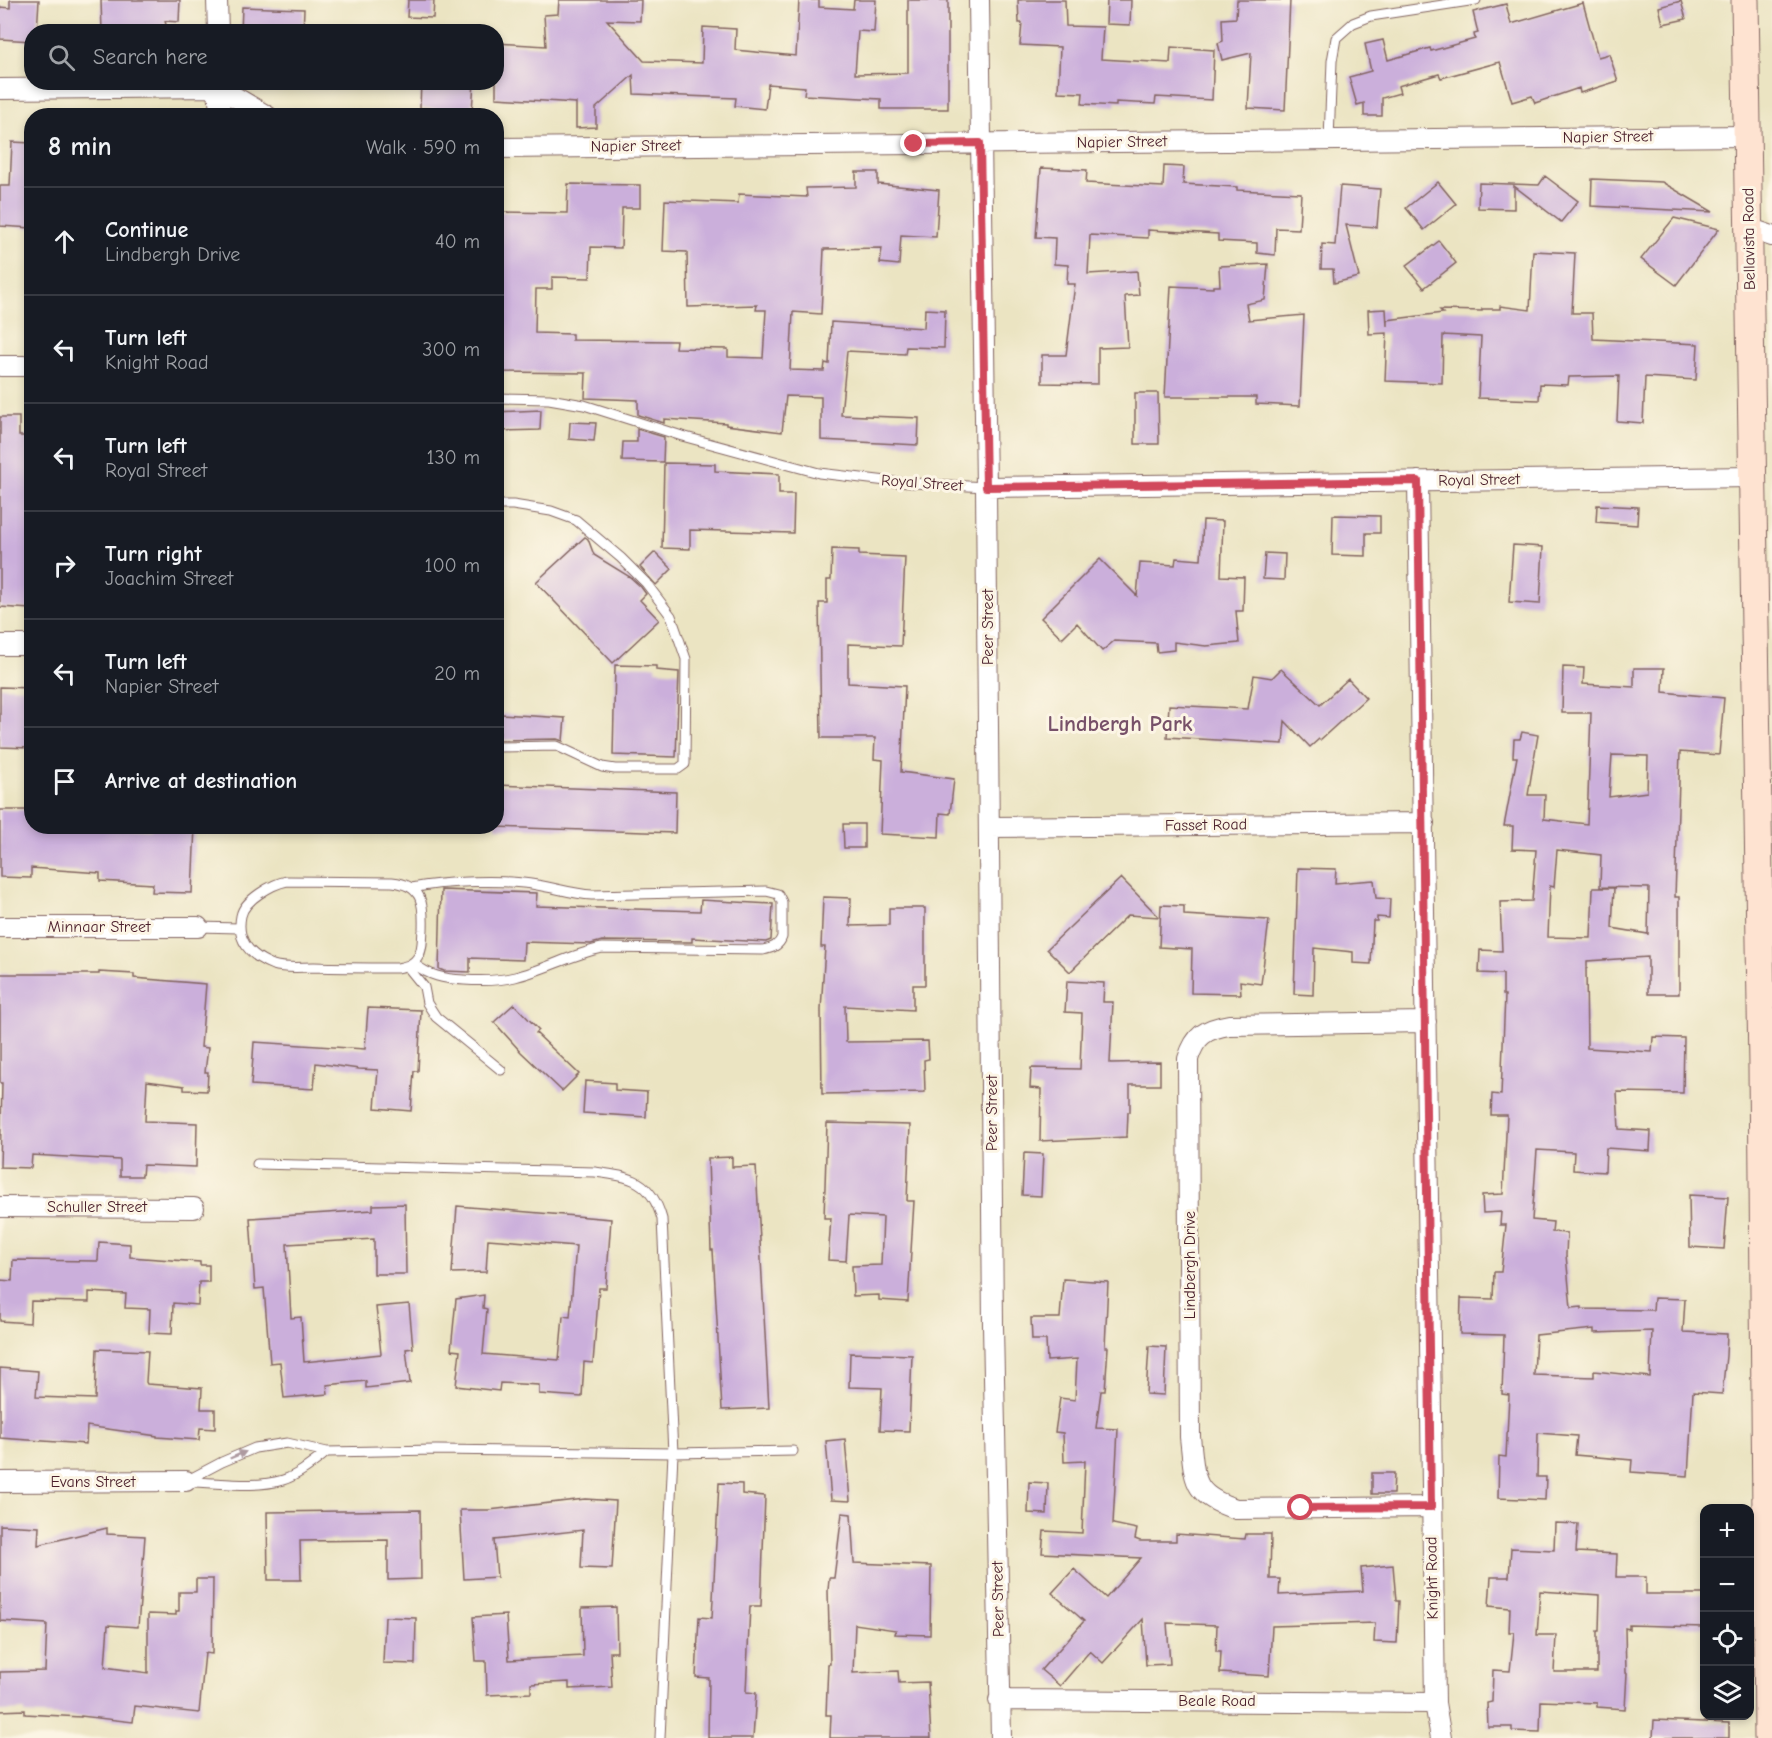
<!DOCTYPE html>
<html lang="en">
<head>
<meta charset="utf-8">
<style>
	:root { --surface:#171b24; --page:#242831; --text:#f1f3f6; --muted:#9ea1a6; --line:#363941 }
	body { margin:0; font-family:"Comic Neue",sans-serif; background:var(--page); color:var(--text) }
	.controls { position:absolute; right:18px; bottom:18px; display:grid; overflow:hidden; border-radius:12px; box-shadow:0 3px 9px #0003 }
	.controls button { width:54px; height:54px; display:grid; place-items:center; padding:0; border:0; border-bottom:2px solid var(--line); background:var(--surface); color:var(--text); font:30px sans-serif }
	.stop { position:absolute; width:18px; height:18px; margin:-14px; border:4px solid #d1495b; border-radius:50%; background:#fff }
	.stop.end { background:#d1495b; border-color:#fff; box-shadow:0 2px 6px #0008 }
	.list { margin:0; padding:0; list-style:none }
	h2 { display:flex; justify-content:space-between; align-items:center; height:78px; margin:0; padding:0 24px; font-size:26px }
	h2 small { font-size:20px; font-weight:400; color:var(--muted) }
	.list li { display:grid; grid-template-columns:39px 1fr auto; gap:18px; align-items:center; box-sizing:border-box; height:108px; padding:0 24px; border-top:2px solid var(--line) }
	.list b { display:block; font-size:22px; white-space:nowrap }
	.list p { margin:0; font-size:20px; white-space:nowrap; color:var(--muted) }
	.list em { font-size:20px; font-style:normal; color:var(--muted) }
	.icon { flex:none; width:33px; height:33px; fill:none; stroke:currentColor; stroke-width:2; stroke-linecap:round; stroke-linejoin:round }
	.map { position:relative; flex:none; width:1772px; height:1738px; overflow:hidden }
	.search { position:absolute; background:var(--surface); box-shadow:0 3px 9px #0003; left:24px; top:24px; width:480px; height:66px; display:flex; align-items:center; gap:15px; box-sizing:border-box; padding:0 21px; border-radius:24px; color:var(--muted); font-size:22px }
	.panel { position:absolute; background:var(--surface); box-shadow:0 3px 9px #0003; left:24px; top:108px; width:480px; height:726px; border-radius:24px }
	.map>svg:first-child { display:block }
	.building { fill:#cbafdb; fill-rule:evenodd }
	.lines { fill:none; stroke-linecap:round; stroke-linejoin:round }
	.lane-casing { stroke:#826460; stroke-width:11 }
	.street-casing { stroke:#826460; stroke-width:22 }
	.secondary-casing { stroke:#826460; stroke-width:29 }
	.lane { stroke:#fff; stroke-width:9 }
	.street { stroke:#fff; stroke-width:20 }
	.secondary { stroke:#fee3d1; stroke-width:27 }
	.oneway { fill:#ae9aa0 }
	.route { stroke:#d1495b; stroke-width:8 }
	.labels { text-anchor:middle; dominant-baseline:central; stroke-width:6; stroke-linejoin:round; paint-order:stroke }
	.street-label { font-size:16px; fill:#4a1f2b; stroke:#fcf5e5 }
	.district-label { font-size:22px; font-weight:bold; fill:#775169; stroke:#fcf5e5 }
</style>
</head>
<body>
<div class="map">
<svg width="1772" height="1738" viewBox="0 0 1772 1738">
	<rect width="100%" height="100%" fill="#fcf5e5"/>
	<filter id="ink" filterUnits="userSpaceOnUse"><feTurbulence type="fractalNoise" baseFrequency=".0167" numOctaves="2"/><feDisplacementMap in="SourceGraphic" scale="12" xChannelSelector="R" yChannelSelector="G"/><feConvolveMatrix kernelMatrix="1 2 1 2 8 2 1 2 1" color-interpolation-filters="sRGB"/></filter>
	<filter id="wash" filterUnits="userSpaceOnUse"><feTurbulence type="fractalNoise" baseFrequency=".008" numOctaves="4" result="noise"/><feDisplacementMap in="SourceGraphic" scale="24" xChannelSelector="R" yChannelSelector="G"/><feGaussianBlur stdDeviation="1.35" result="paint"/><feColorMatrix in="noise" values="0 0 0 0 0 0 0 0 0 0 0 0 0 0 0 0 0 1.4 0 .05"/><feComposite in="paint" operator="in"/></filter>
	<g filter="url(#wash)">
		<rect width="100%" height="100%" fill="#ebe4c2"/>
		<g id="blocks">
			<path class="building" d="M10,0H39L37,32H32V41L0,39V7L10,8Z
				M101,0H180L179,22L165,21L168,32H102Z
				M408,0H434L433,18L407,17Z
				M559,0H641L640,21L607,20L644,61L702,63L703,27L736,29L735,50L796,56L799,0H819V7L853,9L854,0H876L874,32L858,31L855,74L908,73V0H948V109H881V99L804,95L805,87L768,84L765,109L735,106L736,98L634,94L633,75L596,108V127L576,128V103L496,98V43L546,46L544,15L558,14Z
				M1018,0H1065L1066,26L1103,27L1101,59L1170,63L1171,47L1214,50L1212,100L1156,97L1155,104L1116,102V106L1082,104L1083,93L1058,92L1060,47L1020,45L1022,23H1019Z
				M1107,0H1131L1130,25L1106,24Z
				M1237,0H1290L1285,110L1248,108L1251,53L1222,60L1218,43L1223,41L1222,19L1236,18Z
				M1681,1L1686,19L1663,24L1659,7Z
				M1583,3L1598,57L1609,54L1618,81L1580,93L1579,88L1535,103L1532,96L1512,102L1500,62L1441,78L1439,74L1398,86L1400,93L1382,98V116H1364V103L1357,105L1349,77L1371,71L1365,44L1383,40L1388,60L1430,48L1431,51L1475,39L1474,34L1478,33L1473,12L1506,4L1511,24Z
				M242,7L304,9L303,32H241Z
				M421,82H474L472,111L420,108Z
				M12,142L32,143V228L0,226V186H10Z
				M1164,166L1184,167L1183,184L1237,187V190L1301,193L1299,229L1276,228L1275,255L1257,253V243L1218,241V234L1148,230V238L1090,235L1088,274L1137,271L1139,295L1125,296L1128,347L1098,348V384L1042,383V355H1066L1075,284H1067L1068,265L1054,264L1055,238L1036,237L1041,168L1087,170L1086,183L1163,187Z
				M856,172H878V184L939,190L936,237L901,235L899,265L880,263L882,248L824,249L821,314L793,312L790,370L824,371L825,363L829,364L831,322L924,328L925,309L945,310L944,348L906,347L905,354L847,351L841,415L919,418L918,445L821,440V397L786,396L782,432L726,425V423L664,419V423L638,415V400L585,398L586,373L496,372V212L567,213L568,184L640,185V208H622L621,248L591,247L590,278L552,277V289H536L535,333L572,334V340L676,341L675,348L728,349V357L763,358L766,310H756L757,305L688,307L687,252L663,251L665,200L738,203L739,194L807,197L806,188L856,187Z
				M1545,176L1578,201L1561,222L1514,186V209L1478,208L1479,183L1539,185Z
				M1592,179L1662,182L1713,212L1591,206Z
				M1438,182L1456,204L1424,230L1406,208Z
				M1340,186L1380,189L1377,227L1346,225L1359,277L1334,283L1333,269H1321L1322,244L1335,245Z
				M1674,218L1719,229L1676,285L1641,259Z
				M1439,241L1456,263L1424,288L1406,266Z
				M1533,251L1575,253L1572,313H1592L1593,339L1698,344L1696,380L1645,377L1643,423L1617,421L1619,376L1569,377L1568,385L1540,384L1539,400L1478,398L1481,337L1443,335L1442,383L1385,381L1387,333L1369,334L1368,310L1386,309L1387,326V320L1443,313L1440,310L1482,311V309H1500V306L1530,310Z
				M1268,264L1265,300L1246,304L1249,320L1304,315L1300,406L1256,404V397H1165L1171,286L1213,288V286H1220L1219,266Z
				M1135,393H1158L1159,444H1135Z
				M541,410L540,430L496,431V412Z
				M0,417H19V436H32L31,609L0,607Z
				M570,422L596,423L594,441L569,439Z
				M637,429L664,437L663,462L622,461L623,442H637Z
				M664,463L715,464V471L779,474V494H794L793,533L690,530V549L662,548Z
				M1597,505L1638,507L1637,525L1596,522Z
				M1333,515L1380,516V533H1366V556L1332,555Z
				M1203,520L1223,521L1221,576L1244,577L1243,611H1236L1239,643L1206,646L1174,642V650L1157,652L1156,643L1114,641L1102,651L1077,623L1062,638L1041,618L1100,559L1137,596L1140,563L1175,565L1176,558L1201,560Z
				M585,537L588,539L594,555L630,577L641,587L646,594L640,600L659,620L613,663L536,582Z
				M1513,545L1543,547L1540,604L1509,602Z
				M832,549L859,550V555L905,557L901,646L848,644V683L905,686L901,772L954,779L950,814L940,813L939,837L880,834L883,760L874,759L875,738H821L819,603H827V580H831Z
				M655,552L672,569L656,585L640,567Z
				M1265,553L1285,554L1284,580L1263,579Z
				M615,665L656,666V670L679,672L676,757L613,755Z
				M1563,667L1584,668L1583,684L1634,687V668H1664L1663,692L1724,698L1719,755L1680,752L1675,897H1679V994H1648V957L1587,961V968H1586L1587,1048L1652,1052L1653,1037L1684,1038L1683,1093L1617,1092L1619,1129L1651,1131L1650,1151L1606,1148L1605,1172L1573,1170L1574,1152L1537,1150L1532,1220L1553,1222L1552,1232L1567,1233L1566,1255L1571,1308L1582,1307V1309L1653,1310L1654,1298L1685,1299L1683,1332L1727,1334L1726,1356L1722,1394L1693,1392L1688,1476L1631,1472L1632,1460L1575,1455L1577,1436L1538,1433L1537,1477H1546L1545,1500L1498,1498L1499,1456L1506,1457L1509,1395L1502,1394L1504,1335L1460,1334L1461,1298L1493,1299L1494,1272H1501L1506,1225H1500L1501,1212L1483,1213L1482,1195L1503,1194L1507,1115H1491L1492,1094L1501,1095L1505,995H1503V974L1479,973L1480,950L1502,951L1500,902L1532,901L1536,850L1512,849L1513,826H1504L1517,757H1513L1514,739H1520L1522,732L1538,735L1528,795H1545L1544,819L1587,824L1591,713H1562ZM1612,755L1648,756L1647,792L1609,797ZM1557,850L1601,855L1600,887L1649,888L1648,934L1612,928L1614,888H1593L1591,938L1548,937L1550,886L1554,887ZM1594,1329V1333L1652,1331L1650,1377L1594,1371V1377L1534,1375L1536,1335Z
				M1281,669L1320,705L1348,679L1366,698L1320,740L1319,739L1310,747L1285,721L1283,744L1167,737L1169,705L1248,709L1254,675L1272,678Z
				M0,687L32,688L30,748L0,747Z
				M501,714L565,718L563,741L557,739L499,740Z
				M496,785L676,792L675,833L496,827Z
				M0,810H32V826H92L151,830V826H195L192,893L152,892L153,884L100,881V873L31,868V878L0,877Z
				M843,824H864V848H844Z
				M1298,868L1336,869L1335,883L1374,880L1376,898L1390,899L1389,918L1377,917V921H1373L1371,964L1353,963V952L1314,948L1313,995L1294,994Z
				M1121,878L1159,917L1128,915L1070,972L1047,949Z
				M441,890L537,893L536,906L700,911L701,900L773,904L771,940L766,942L692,938V942L602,941L591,944L524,942L523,960L470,958V972L444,971L439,969Z
				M823,897L851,898L850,926L889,925V908H925V985H913V1010L845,1006L846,1042L928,1041L929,1059L924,1060L925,1092L822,1094L821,1010L825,947H821Z
				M1161,905L1184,906V915L1269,920L1261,984L1240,981L1241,994L1191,993L1192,949L1159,947Z
				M99,972L134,974V978L206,984L201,1047L208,1048L205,1072H208L207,1091L184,1090V1086L147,1081L145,1121L197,1123L196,1167L143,1165L142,1176H120V1160L32,1155L31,1168L0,1167L2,1083H0V974H99Z
				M1067,981L1104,983L1103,1002H1113L1110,1063L1160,1062V1085H1130V1112H1128L1127,1137L1040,1141L1041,1089L1030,1088L1031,1068L1080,1069L1082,1013L1065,1012Z
				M514,1004L539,1030L536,1033L579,1074L562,1091L521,1052L494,1022Z
				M368,1008L421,1010L418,1071H414L411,1111L375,1108L378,1070L359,1069L316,1063L314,1089L251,1085L254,1042L365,1049Z
				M585,1081L615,1083V1090L647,1092L646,1117L583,1113Z
				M827,1123L910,1125L907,1201H914L908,1302L879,1300V1295L853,1296L852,1266L881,1265L883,1217L849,1215L846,1261L828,1260L831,1218H824Z
				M1024,1153L1043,1154L1041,1196L1022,1195Z
				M732,1157V1167L756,1166L769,1408L722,1410L713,1250H711L708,1158Z
				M1689,1195L1728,1197L1724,1249L1690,1247Z
				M405,1204L406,1274H374V1239L287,1244L291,1318L301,1317L304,1362L381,1354L376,1307L409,1304L413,1348L406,1349L410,1383L366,1388V1381L327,1385L328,1394L284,1398L280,1362L270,1363L264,1288L255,1289L250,1218L373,1210V1205Z
				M457,1206L611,1219L606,1288H599L593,1363L584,1362L582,1397L539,1394V1385L500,1383L499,1391L456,1386L460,1351L451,1350L456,1299L484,1295L483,1308L487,1309L483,1354L559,1360L563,1316L570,1317L576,1246L488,1239L486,1272L452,1273Z
				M99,1242L130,1244V1257L200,1262V1265H209V1282H199L198,1305L173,1303L172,1334L149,1333L150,1309L125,1308L126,1294L89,1292V1302L31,1301L30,1323L0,1321V1280L12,1281L13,1260L98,1261Z
				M1063,1279L1108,1282L1105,1347H1108L1105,1391H1101L1096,1428L1118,1429L1113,1524L1137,1529L1135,1539L1140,1541H1176V1534L1245,1539L1246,1534H1271L1270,1579H1280L1279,1595L1363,1591L1361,1568L1393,1565L1396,1601H1399L1397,1643L1374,1642L1375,1623L1272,1626L1269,1676L1220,1673L1221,1651H1216L1217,1625L1167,1623L1170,1664L1146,1665L1143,1619L1103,1663L1090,1651L1060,1686L1041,1670L1084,1621L1052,1593L1074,1569L1106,1598L1141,1558L1042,1553L1044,1531L1082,1533L1085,1461L1064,1462L1063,1433L1055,1432L1060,1398L1075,1400L1077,1359L1047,1361L1046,1340H1032L1031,1318H1060Z
				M1149,1346L1166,1347L1164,1395L1146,1394Z
				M97,1349L148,1351L146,1382L147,1384L202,1388L201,1409H215V1429L200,1428L199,1440L157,1437V1436L87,1426L86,1444L0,1438V1368L38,1371L36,1397L95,1399Z
				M850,1353L912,1355L909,1431L880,1430L882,1388L849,1387Z
				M845,1439L850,1501L831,1500L826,1441Z
				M1372,1473H1394L1393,1494H1372Z
				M1029,1482L1048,1483L1047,1514L1028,1513Z
				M719,1483L742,1484V1494L765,1496L761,1606H750L746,1692L756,1693L753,1738H708L709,1678L696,1677L699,1617L712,1618Z
				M585,1499L616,1501L612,1569L581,1568L583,1530L494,1540L497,1577L464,1579L460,1510H489Z
				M420,1510L421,1579L388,1580V1540L300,1541L301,1580H268L267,1512Z
				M842,1513L851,1514L854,1563L931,1566L930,1635L895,1634L896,1630L855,1624L853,1673L898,1671L899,1683L928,1682L931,1738H830L831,1715H826L828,1664H830L828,1591L829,1578H834Z
				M1555,1523L1578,1524L1576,1552L1617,1554L1616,1577H1646V1594H1704V1627L1629,1625V1629L1625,1628L1626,1673H1627L1625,1709L1597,1707V1703L1541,1701L1540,1732L1512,1731V1727H1488L1487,1703L1492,1702L1493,1670L1510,1671L1514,1632H1509L1510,1608L1489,1606L1491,1577H1509L1511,1548L1554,1550ZM1540,1591L1600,1595L1599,1631H1597V1672H1554L1556,1635H1537Z
				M0,1525L39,1527L38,1545L107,1528V1534L145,1536L138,1627L108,1625L105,1667L148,1673V1614L176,1615V1611H179V1592H196V1579H213L212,1654L205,1653L199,1713L135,1706L133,1722L81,1716V1717L25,1714V1710L0,1711V1672L45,1671L47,1624L0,1621Z
				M616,1607L617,1652H610L612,1687L569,1689V1682L531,1684V1693L487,1695L486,1661H476L473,1617L506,1615L509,1660L583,1656L582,1608Z
				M385,1617L416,1618L415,1664L383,1663Z
				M1654,1720L1729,1723V1738H1653Z"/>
		</g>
	</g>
	<g filter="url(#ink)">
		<use href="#blocks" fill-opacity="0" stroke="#826460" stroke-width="1.5"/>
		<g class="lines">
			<g class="lane-casing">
				<path id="lane" d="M1329,140L1332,61L1336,38L1353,23L1371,16L1476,0
					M496,398L549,399L584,405L682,436L819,473L895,482L986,487
					M496,505H513L551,511L576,520L621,558L646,583L671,616L686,659L685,764L678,769H615L602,767L557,746L496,747
					M287,881L392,882C423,885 424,904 423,930C422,939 423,950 418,957C413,965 406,966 398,968C370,968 342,968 314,967C301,967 286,969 273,965C250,956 236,940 241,916C244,900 272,884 287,881Z
					M412,888C445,881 504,879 537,885C556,888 573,894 592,895L766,891L778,894L782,902V937C779,946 772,948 763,950L602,948C572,954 545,970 515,977C499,981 481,981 464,980C444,979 429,976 413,963
					M198,927L239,928
					M407,966L424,987L427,1003L436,1017L501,1070
					M257,1164L595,1172C632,1177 651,1180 662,1219L673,1453L660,1738
					M186,1481L222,1462L255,1448L287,1443L327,1452L436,1450L673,1453L793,1451
					M189,1482C219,1482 253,1489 283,1480C299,1475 314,1462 327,1452"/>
			</g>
			<g class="street-casing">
				<path id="street" d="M217,0L218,32
					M979,0L986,487L993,1326L1001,1738
					M218,82L220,116
					M0,89L218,87L267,116
					M496,148L1747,136
					M1748,228L1772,236
					M0,366H32
					M1418,481L1435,1703L1441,1738
					M986,487L1753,477
					M0,645H32
					M989,827L1424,823
					M0,927H198
					M1426,1022L1229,1025C1205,1029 1195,1036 1188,1059L1190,1437C1195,1479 1191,1495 1236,1509L1431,1507
					M0,1207L194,1208
					M0,1482L186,1481
					M999,1700L1435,1703"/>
			</g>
			<g class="secondary-casing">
				<path id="secondary" d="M1745,0L1762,1067L1768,1738"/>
			</g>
			<use href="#lane" class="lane"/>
			<use href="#street" class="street"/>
			<use href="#secondary" class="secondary"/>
		</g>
		<defs><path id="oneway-solid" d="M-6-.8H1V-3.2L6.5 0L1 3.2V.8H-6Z" transform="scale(1.5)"/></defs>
		<use class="oneway" href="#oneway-solid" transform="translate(238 1455) rotate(-23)"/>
	</g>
	<g class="lines" filter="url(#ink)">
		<path class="route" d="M914,144L980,143L986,487L1418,481L1431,1507L1301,1508"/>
	</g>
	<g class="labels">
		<g class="street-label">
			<text transform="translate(1608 137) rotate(-1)">Napier Street</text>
			<text transform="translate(1122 142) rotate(-1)">Napier Street</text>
			<text transform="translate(636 146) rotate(-1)">Napier Street</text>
			<text transform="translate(1749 239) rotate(-91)">Bellavista Road</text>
			<text transform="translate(1479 480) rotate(-1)">Royal Street</text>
			<text transform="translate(922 483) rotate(4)">Royal Street</text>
			<text transform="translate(988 627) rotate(-90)">Peer Street</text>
			<text transform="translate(1206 825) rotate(-1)">Fasset Road</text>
			<text x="99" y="927">Minnaar Street</text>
			<text transform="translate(992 1113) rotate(-90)">Peer Street</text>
			<text x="97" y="1207">Schuller Street</text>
			<text transform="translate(1190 1265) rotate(-90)">Lindbergh Drive</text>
			<text x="93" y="1482">Evans Street</text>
			<text transform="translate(1432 1578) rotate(-91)">Knight Road</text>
			<text transform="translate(998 1599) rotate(-91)">Peer Street</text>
			<text x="1217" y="1701">Beale Road</text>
		</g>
		<g class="district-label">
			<text x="1120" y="724">Lindbergh Park</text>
		</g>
	</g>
</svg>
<div class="controls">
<button>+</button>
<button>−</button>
<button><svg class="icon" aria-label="locate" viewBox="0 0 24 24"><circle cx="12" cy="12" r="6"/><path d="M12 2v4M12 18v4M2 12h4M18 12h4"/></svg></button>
<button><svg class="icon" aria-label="layers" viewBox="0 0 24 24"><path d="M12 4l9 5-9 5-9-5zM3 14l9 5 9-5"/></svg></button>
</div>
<div class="stop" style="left:1301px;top:1508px"></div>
<div class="stop end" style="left:914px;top:144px"></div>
<div class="search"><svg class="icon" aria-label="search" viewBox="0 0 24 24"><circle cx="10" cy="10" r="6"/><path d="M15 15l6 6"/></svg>Search here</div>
<section class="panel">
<h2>8 min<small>Walk · 590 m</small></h2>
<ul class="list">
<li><svg class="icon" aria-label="ahead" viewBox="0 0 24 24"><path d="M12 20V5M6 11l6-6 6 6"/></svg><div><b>Continue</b><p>Lindbergh Drive</p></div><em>40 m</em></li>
<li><svg class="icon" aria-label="left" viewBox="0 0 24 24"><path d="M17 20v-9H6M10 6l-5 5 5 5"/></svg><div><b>Turn left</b><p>Knight Road</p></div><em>300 m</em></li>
<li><svg class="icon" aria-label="left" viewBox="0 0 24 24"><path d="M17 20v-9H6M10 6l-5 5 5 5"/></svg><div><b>Turn left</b><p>Royal Street</p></div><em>130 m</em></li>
<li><svg class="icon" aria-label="right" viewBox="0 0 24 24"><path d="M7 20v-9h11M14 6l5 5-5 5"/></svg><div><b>Turn right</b><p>Joachim Street</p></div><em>100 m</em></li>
<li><svg class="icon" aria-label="left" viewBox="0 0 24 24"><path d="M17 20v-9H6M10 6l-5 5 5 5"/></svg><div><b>Turn left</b><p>Napier Street</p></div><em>20 m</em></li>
<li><svg class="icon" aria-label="arrive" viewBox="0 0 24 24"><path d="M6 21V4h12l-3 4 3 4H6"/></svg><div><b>Arrive at destination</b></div></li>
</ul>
</section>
</div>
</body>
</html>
